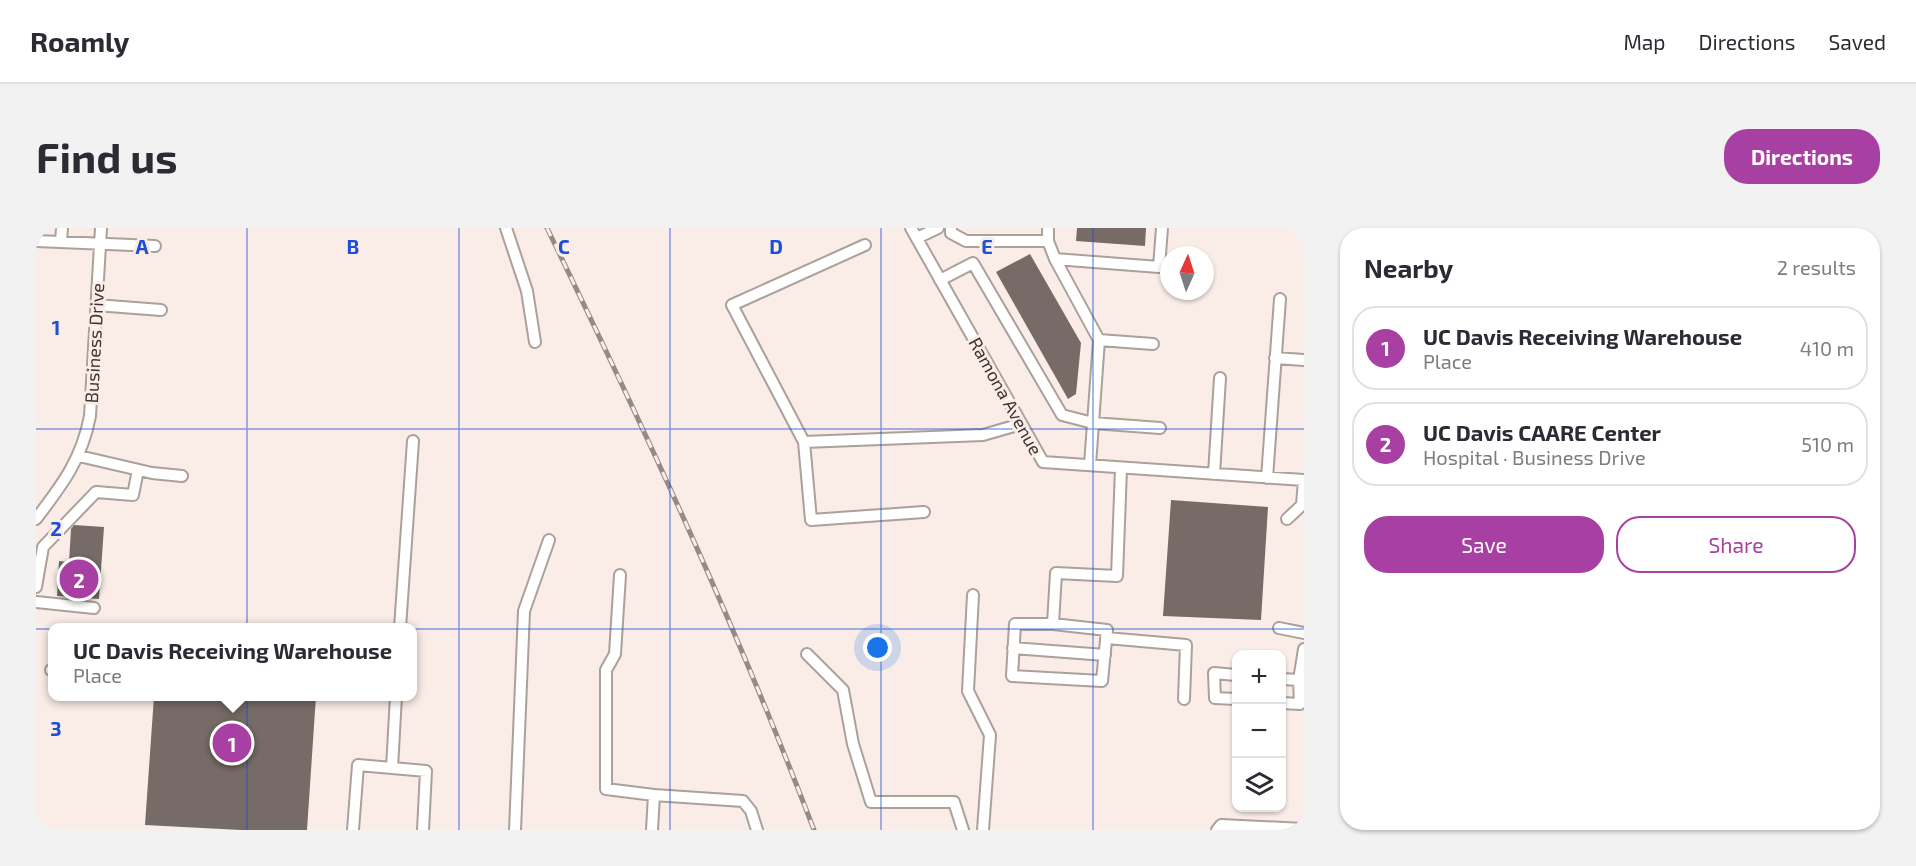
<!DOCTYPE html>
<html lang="en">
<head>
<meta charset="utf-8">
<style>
	:root { --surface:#fff; --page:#f2f2f3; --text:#2b2b33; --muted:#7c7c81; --line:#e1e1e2; --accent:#a83fa2 }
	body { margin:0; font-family:"Exo 2",sans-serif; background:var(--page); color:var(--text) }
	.controls { position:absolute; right:18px; bottom:18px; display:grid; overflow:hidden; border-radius:12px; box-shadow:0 2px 4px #0004 }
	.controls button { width:54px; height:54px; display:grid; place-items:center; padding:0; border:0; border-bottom:2px solid var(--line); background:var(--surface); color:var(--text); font:30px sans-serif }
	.compass { position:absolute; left:1124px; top:18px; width:54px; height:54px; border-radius:50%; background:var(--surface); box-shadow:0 2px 4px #0004; rotate:3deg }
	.you { position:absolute; left:842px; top:420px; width:21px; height:21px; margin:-15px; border:4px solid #fff; border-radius:50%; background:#1a73e8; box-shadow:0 0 0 9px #1a73e833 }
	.badge { display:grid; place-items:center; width:39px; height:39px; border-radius:50%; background:var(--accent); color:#fff; font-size:20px; font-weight:700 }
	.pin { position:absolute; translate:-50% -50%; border:3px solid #fff; box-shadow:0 2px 6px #0006 }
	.popup { position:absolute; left:12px; top:395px; width:369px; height:78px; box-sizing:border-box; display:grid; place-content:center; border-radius:12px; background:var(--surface); filter:drop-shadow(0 2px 4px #0005); font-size:20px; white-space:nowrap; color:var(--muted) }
	.popup b { font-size:22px; color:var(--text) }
	.popup::after { content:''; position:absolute; left:50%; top:100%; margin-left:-12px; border:12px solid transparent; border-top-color:var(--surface) }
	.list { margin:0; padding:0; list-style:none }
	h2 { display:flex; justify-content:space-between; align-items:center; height:78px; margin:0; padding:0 24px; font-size:26px }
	h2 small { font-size:20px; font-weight:400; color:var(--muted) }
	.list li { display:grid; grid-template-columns:39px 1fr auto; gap:18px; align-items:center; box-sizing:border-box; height:84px; margin:0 12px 12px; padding:0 12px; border:2px solid var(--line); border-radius:24px }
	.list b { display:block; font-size:22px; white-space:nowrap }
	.list p { margin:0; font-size:20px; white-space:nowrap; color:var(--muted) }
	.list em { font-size:20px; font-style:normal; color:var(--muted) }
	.actions { display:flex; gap:12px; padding:18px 24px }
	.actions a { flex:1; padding:14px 0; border:2px solid var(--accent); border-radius:24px; text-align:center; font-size:21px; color:var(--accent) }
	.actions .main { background:var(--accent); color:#fff }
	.icon { flex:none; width:33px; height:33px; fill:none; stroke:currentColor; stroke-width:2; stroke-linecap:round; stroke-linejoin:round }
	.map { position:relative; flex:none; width:1268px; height:602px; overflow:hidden; border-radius:24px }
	header { display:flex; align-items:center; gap:36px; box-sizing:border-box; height:84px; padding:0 30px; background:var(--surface); border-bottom:2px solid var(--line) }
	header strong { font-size:28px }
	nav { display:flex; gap:33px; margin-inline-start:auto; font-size:21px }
	.intro { display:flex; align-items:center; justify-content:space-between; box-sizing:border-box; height:144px; padding:0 36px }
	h1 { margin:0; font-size:42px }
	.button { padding:15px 27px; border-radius:24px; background:var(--accent); color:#fff; font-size:21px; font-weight:700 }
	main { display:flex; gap:36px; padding:0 36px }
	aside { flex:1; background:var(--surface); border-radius:24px; box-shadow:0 2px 4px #0004 }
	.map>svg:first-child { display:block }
	.building { fill:#766b66 }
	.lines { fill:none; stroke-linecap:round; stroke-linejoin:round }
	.minor-casing { stroke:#aba09a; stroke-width:14 }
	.minor { stroke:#fff; stroke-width:10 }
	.rail-casing { stroke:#948b87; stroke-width:5 }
	.rail { stroke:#faede7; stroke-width:3; stroke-dasharray:9; stroke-linecap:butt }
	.grid { fill:none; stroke:#1d4ed8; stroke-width:1.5; stroke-opacity:0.55 }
	.labels { text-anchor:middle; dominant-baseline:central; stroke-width:6; stroke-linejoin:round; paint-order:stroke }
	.street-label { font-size:18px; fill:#3b3633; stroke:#faede7 }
	.grid-label { font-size:20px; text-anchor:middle; font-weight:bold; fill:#1d4ed8; stroke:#faede7; stroke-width:6; stroke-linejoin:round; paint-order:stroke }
</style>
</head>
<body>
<header>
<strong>Roamly</strong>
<nav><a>Map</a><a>Directions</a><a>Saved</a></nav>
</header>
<div class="intro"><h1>Find us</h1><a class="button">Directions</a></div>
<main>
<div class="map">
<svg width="1268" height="602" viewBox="0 0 1268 602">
	<rect width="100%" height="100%" fill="#faede7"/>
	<path class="building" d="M1041,0H1110L1109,18L1040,13Z
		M994,26L1045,115L1040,166L1032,171L960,44Z
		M1135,272L1232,279L1225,392L1127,388Z
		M38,297L68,299L63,371L21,368L23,333L33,334L35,301Z
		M118,468H280L271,602H205L109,597Z"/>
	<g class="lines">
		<g class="minor-casing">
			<path id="minor" d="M470,0L491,63L499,114
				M875,0L1007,234L1268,252L1266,277L1251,291
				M915,0V5L930,13H1012
				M1012,0V13L1019,31L1063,112L1054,237
				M881,10L902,0
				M0,13L119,18
				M25,14L26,0
				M1019,31L1123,39L1126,0
				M904,52L937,35L1026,187L1057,195L1124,200
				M60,77L125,82
				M1063,112L1117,116
				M1239,130L1268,132
				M768,214L696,77L829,17
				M43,228L116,245L146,248
				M1178,246L1184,150
				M1231,250L1244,71
				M888,284L775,292L768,214L947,207L985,196
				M0,291C26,257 46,231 54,188L65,0
				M584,347L579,426L570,442V561L618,567
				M0,359L7,319L60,264L97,267L102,242
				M937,367L932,463L954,507L947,602
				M0,374L58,380
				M979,396H1017L1071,402L1066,453L976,448Z
				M1017,396L1020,345L1081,348L1085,240
				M364,400L377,213
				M1243,400L1268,405
				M1071,410L1150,417L1148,471
				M977,420L1069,427
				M771,426L807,462L817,516L835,574H918L927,602
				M15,442H16
				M1200,447L1178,445L1179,470L1200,471
				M1246,451L1263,452
				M1246,475L1264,476L1263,452L1268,421
				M356,540L390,543L387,602
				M317,602L322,537L356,540L360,468
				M479,602L488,383L513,312
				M616,602L618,567L707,573L715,583L721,602
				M1181,602L1185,597L1268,601"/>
		</g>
		<use href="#minor" class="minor"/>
		<g class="rail-casing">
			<path id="rail" d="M511,0C607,198 700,397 778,602"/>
		</g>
		<use href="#rail" class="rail"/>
	</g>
	<path class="grid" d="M211,0V602M423,0V602M634,0V602M845,0V602M1057,0V602M0,201H1268M0,401H1268"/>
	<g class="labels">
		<g class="street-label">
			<text transform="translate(58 115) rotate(-87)">Business Drive</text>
			<text transform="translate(970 168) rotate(61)">Ramona Avenue</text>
		</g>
	</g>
	<g class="grid-label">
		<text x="106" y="26">A</text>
		<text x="317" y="26">B</text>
		<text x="528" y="26">C</text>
		<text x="740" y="26">D</text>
		<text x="951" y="26">E</text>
		<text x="20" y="107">1</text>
		<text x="20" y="308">2</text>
		<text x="20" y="508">3</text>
	</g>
</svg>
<div class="controls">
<button>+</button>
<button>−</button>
<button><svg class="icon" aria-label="layers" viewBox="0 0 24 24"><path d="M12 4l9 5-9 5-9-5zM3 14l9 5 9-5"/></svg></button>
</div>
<svg class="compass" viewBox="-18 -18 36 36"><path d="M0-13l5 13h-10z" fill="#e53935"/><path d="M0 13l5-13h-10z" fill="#7c7c81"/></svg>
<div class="you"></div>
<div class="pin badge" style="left:196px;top:515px">1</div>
<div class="popup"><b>UC Davis Receiving Warehouse</b>Place</div>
<div class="pin badge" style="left:43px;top:351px">2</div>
</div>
<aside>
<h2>Nearby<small>2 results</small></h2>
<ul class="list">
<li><span class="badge">1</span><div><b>UC Davis Receiving Warehouse</b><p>Place</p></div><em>410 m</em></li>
<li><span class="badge">2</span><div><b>UC Davis CAARE Center</b><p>Hospital · Business Drive</p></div><em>510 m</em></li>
</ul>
<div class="actions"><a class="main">Save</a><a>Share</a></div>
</aside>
</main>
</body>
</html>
